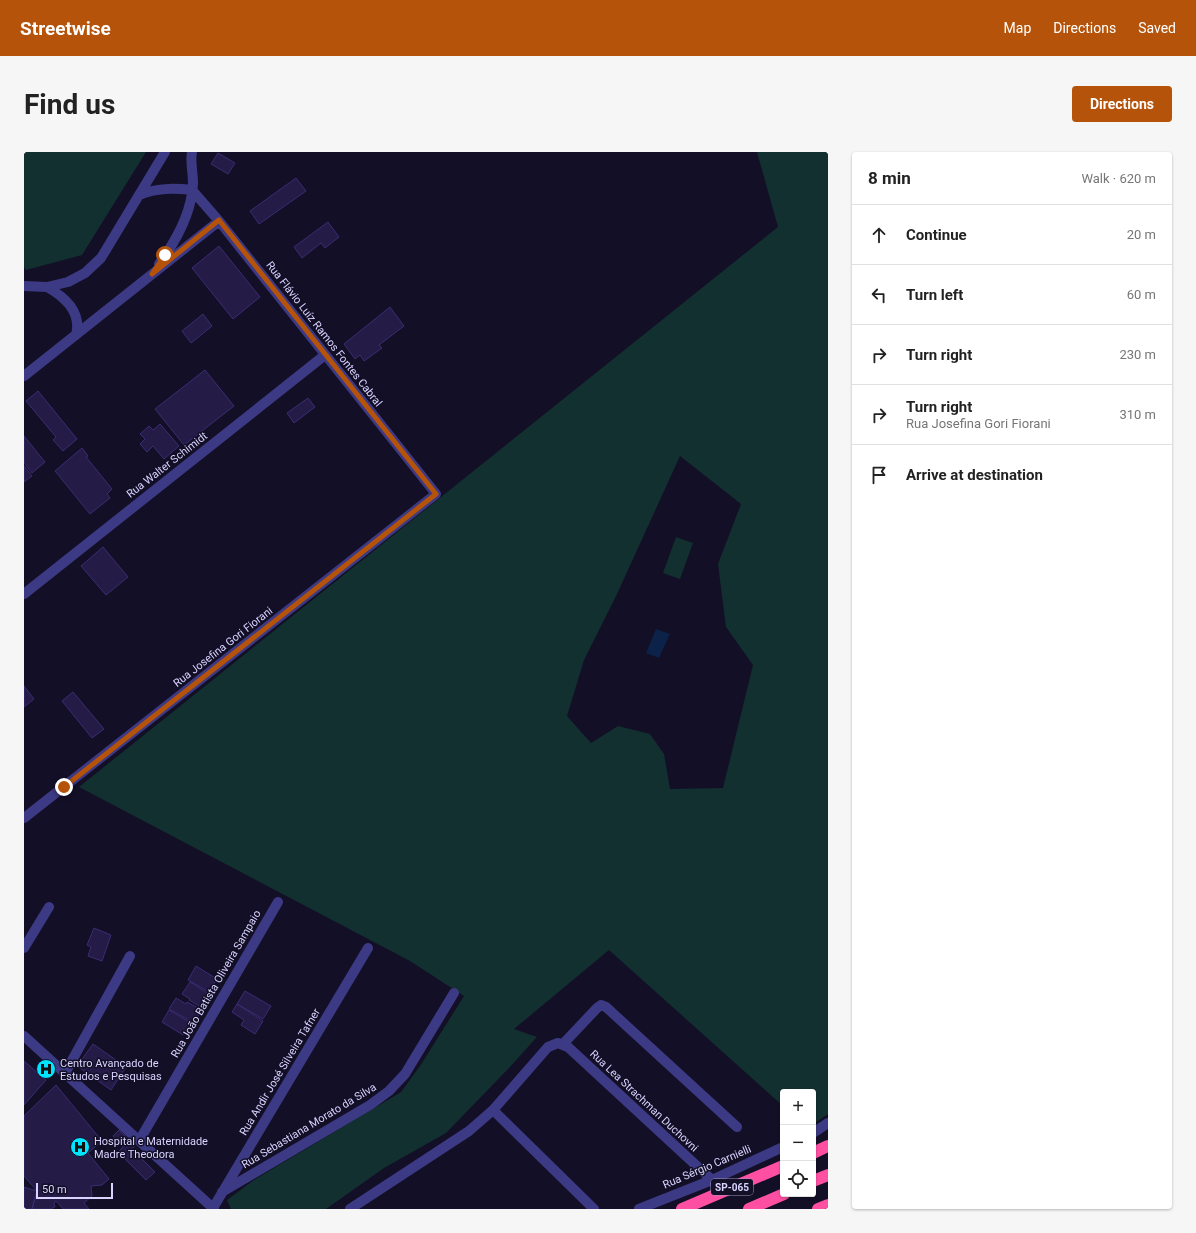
<!DOCTYPE html>
<html lang="en">
<head>
<meta charset="utf-8">
<style>
	:root { --surface:#fff; --page:#f6f6f6; --text:#222; --muted:#767676; --line:#e0e0e0; --accent:#b45309 }
	body { margin:0; font-family:Roboto,sans-serif; background:var(--page); color:var(--text) }
	.controls { position:absolute; right:12px; bottom:12px; display:grid; overflow:hidden; border-radius:4px; box-shadow:0 1px 3px #0004 }
	.controls button { width:36px; height:36px; display:grid; place-items:center; padding:0; border:0; border-bottom:1px solid var(--line); background:var(--surface); color:var(--text); font:20px sans-serif }
	.scale { position:absolute; left:12px; bottom:10px; width:77px; box-sizing:border-box; padding-left:4px; border:2px solid #d9d4ff; border-top:0; font-size:11px; line-height:14px; white-space:nowrap; color:#d9d4ff; -webkit-text-stroke:3px #130f26; paint-order:stroke }
	.stop { position:absolute; width:12px; height:12px; margin:-9px; border:3px solid #b45309; border-radius:50%; background:#fff }
	.stop.end { background:#b45309; border-color:#fff; box-shadow:0 1px 4px #0008 }
	.list { margin:0; padding:0; list-style:none }
	h2 { display:flex; justify-content:space-between; align-items:center; height:52px; margin:0; padding:0 16px; font-size:17px }
	h2 small { font-size:13px; font-weight:400; color:var(--muted) }
	.list li { display:grid; grid-template-columns:26px 1fr auto; gap:12px; align-items:center; box-sizing:border-box; height:60px; padding:0 16px; border-top:1px solid var(--line) }
	.list b { display:block; font-size:15px; white-space:nowrap }
	.list p { margin:0; font-size:13px; white-space:nowrap; color:var(--muted) }
	.list em { font-size:13px; font-style:normal; color:var(--muted) }
	.icon { flex:none; width:22px; height:22px; fill:none; stroke:currentColor; stroke-width:2; stroke-linecap:round; stroke-linejoin:round }
	.map { position:relative; flex:none; width:804px; height:1057px; overflow:hidden; border-radius:4px }
	header { display:flex; align-items:center; gap:24px; box-sizing:border-box; height:56px; padding:0 20px; background:var(--accent); color:#fff }
	header strong { font-size:19px }
	nav { display:flex; gap:22px; margin-inline-start:auto; font-size:14px }
	.intro { display:flex; align-items:center; justify-content:space-between; box-sizing:border-box; height:96px; padding:0 24px }
	h1 { margin:0; font-size:28px }
	.button { padding:10px 18px; border-radius:4px; background:var(--accent); color:#fff; font-size:14px; font-weight:700 }
	main { display:flex; gap:24px; padding:0 24px }
	aside { flex:1; background:var(--surface); border-radius:4px; box-shadow:0 1px 3px #0004 }
	.map>svg:first-child { display:block }
	.green { fill:#12302f; fill-rule:evenodd }
	.water { fill:#0c2248 }
	.building { fill:#241b47; stroke:#3b2d73 }
	.lines { fill:none; stroke-linecap:round; stroke-linejoin:round }
	.minor { stroke:#3d3a85; stroke-width:10 }
	.highway { stroke:#ff4fa3; stroke-width:12 }
	.route { stroke:#b45309; stroke-width:5 }
	.labels { text-anchor:middle; dominant-baseline:central; stroke-width:3; stroke-linejoin:round; paint-order:stroke }
	.shield { fill:#130f26; stroke:#9e99be; stroke-width:1 }
	.shield-label { font-size:10px; font-weight:bold; fill:#d9d4ff }
	.street-label { font-size:11px; fill:#d9d4ff; stroke:#130f26 }
	.poi-label { font-size:11px; fill:#d9d4ff; stroke:#130f26; text-anchor:start }
</style>
</head>
<body>
<header>
<strong>Streetwise</strong>
<nav><a>Map</a><a>Directions</a><a>Saved</a></nav>
</header>
<div class="intro"><h1>Find us</h1><a class="button">Directions</a></div>
<main>
<div class="map">
<svg width="804" height="1057" viewBox="0 0 804 1057">
	<rect width="100%" height="100%" fill="#130f26"/>
	<path class="green" d="M0,0H122L58,103L2,118L0,115Z
		M733,0H804V962L789,972V940H759V954L585,798L490,877L513,885L485,916L422,981L360,1016L302,1057H207L203,1048L230,1028L377,940L396,914L440,844L386,809L55,635L754,75ZM656,304L717,352L694,412L702,475L729,513L699,636L646,637L640,602L626,582L594,574L567,591L543,564L560,508L593,442Z
		M652,385L669,391L656,427L639,421Z"/>
	<path class="water" d="M632,477L646,482L635,506L622,501Z"/>
	<path class="building" d="M194,1L211,11L204,22L187,12Z
		M272,26L282,39L235,72L226,59Z
		M304,70L315,85L301,96L297,91L278,106L270,95Z
		M195,94L236,145L209,167L168,116Z
		M366,155L380,174L355,193L358,196L340,209L336,203L331,207L320,192Z
		M179,162L188,174L167,191L158,179Z
		M181,218L210,254L160,293L131,257Z
		M14,239L53,287L39,299L29,288L32,285L2,249Z
		M284,246L291,255L270,271L263,261Z
		M136,272L155,294L140,307L129,294L123,300L116,292L121,287L116,282L125,274L129,278Z
		M0,284L21,310L8,321L0,311Z
		M58,296L64,304L62,305L88,337L83,342L86,346L66,362L31,319Z
		M0,314L8,324L0,330Z
		M79,395L104,425L82,443L57,414Z
		M0,534L10,547L0,555Z
		M49,540L80,577L68,586L38,549Z
		M70,776L87,783L78,809L64,804L67,795L63,793Z
		M172,814L193,827L185,840L164,828Z
		M166,830L185,842L177,855L165,848L166,847L158,842Z
		M221,839L247,854L239,867L213,852Z
		M152,846L162,852L163,850L178,858L170,871L145,857Z
		M213,852L239,869L231,882L217,873L220,868L208,860Z
		M145,858L167,871L159,883L138,870Z
		M69,892L102,915L87,938L53,914Z
		M0,909L22,928L0,953Z
		M32,933L78,989L64,1001L85,1027L78,1033L67,1034L68,1044L60,1051L65,1057H39L32,1049L30,1051L31,1055L27,1057H8L13,1039L0,1024V964Z
		M95,978L111,994L108,997L131,1020L122,1028L94,1000L99,995L89,984Z
		M0,1035L13,1039L8,1057H0Z"/>
	<g class="lines">
		<path class="minor" d="M135,112C152,89 168,60 169,31C169,20 166,10 168,0
			M0,134L23,135L44,130L61,121L77,106L141,0
			M23,135C41,145 58,160 52,183
			M0,224L195,69
			M0,442L301,203
			M0,666L412,342L195,69L168,38C149,36 133,36 115,43
			M0,796L25,755
			M0,884L190,1057
			M539,892L573,856L577,853L582,855L713,975
			M41,921L106,804
			M469,958L570,1057
			M789,981L804,971
			M115,989L254,750
			M198,1040L346,953L365,939L381,922L430,841
			M189,1056L344,796
			M326,1057L445,979L469,958L524,895L534,891L544,895L688,1028
			M615,1057L688,1028L759,995"/>
		<path class="highway" d="M789,1001L804,994
			M789,1029L804,1023
			M658,1057L759,1014
			M725,1057L760,1042
			M794,1057L804,1053"/>
	</g>
	<g class="lines">
		<path class="route" d="M40,635L412,342L195,68L128,122L141,103"/>
	</g>
	<defs>
		<g id="hospital-disc" transform="scale(1)"><circle r="9.5" fill="#00e5ff" stroke="#130f26"/><path d="M-5-5h3v3.5h4V-5h3V5h-3V1.5h-4V5h-3Z" fill="#111"/></g>
	</defs>
	<g fill-rule="evenodd">
		<use href="#hospital-disc" x="22" y="917"/>
		<use href="#hospital-disc" x="56" y="995"/>
	</g>
	<g class="labels">
		<rect class="shield" x="687" y="1027" width="42" height="16" rx="3"/>
		<g class="shield-label">
			<text x="708" y="1035">SP-065</text>
		</g>
		<g class="street-label">
			<text transform="translate(300 182) rotate(52)">Rua Flávio Luíz Ramos Fontes Cabral</text>
			<text transform="translate(143 313) rotate(-38)">Rua Walter Schimidt</text>
			<text transform="translate(199 495) rotate(-38)">Rua Josefina Gori Fiorani</text>
			<text transform="translate(192 832) rotate(-60)">Rua João Batista Oliveira Sampaio</text>
			<text transform="translate(256 920) rotate(-59)">Rua Andir José Silveira Tafner</text>
			<text transform="translate(620 949) rotate(43)">Rua Lea Strachman Duchovni</text>
			<text transform="translate(285 974) rotate(-31)">Rua Sebastiana Morato da Silva</text>
			<text transform="translate(683 1015) rotate(-23)">Rua Sérgio Carnielli</text>
		</g>
		<g class="poi-label">
			<text x="36" y="911">Centro Avançado de<tspan x="36" dy="13">Estudos e Pesquisas</tspan></text>
			<text x="70" y="989">Hospital e Maternidade<tspan x="70" dy="13">Madre Theodora</tspan></text>
		</g>
	</g>
</svg>
<div class="controls">
<button>+</button>
<button>−</button>
<button><svg class="icon" aria-label="locate" viewBox="0 0 24 24"><circle cx="12" cy="12" r="6"/><path d="M12 2v4M12 18v4M2 12h4M18 12h4"/></svg></button>
</div>
<div class="scale">50 m</div>
<div class="stop" style="left:141px;top:103px"></div>
<div class="stop end" style="left:40px;top:635px"></div>
</div>
<aside>
<h2>8 min<small>Walk · 620 m</small></h2>
<ul class="list">
<li><svg class="icon" aria-label="ahead" viewBox="0 0 24 24"><path d="M12 20V5M6 11l6-6 6 6"/></svg><div><b>Continue</b></div><em>20 m</em></li>
<li><svg class="icon" aria-label="left" viewBox="0 0 24 24"><path d="M17 20v-9H6M10 6l-5 5 5 5"/></svg><div><b>Turn left</b></div><em>60 m</em></li>
<li><svg class="icon" aria-label="right" viewBox="0 0 24 24"><path d="M7 20v-9h11M14 6l5 5-5 5"/></svg><div><b>Turn right</b></div><em>230 m</em></li>
<li><svg class="icon" aria-label="right" viewBox="0 0 24 24"><path d="M7 20v-9h11M14 6l5 5-5 5"/></svg><div><b>Turn right</b><p>Rua Josefina Gori Fiorani</p></div><em>310 m</em></li>
<li><svg class="icon" aria-label="arrive" viewBox="0 0 24 24"><path d="M6 21V4h12l-3 4 3 4H6"/></svg><div><b>Arrive at destination</b></div></li>
</ul>
</aside>
</main>
</body>
</html>
